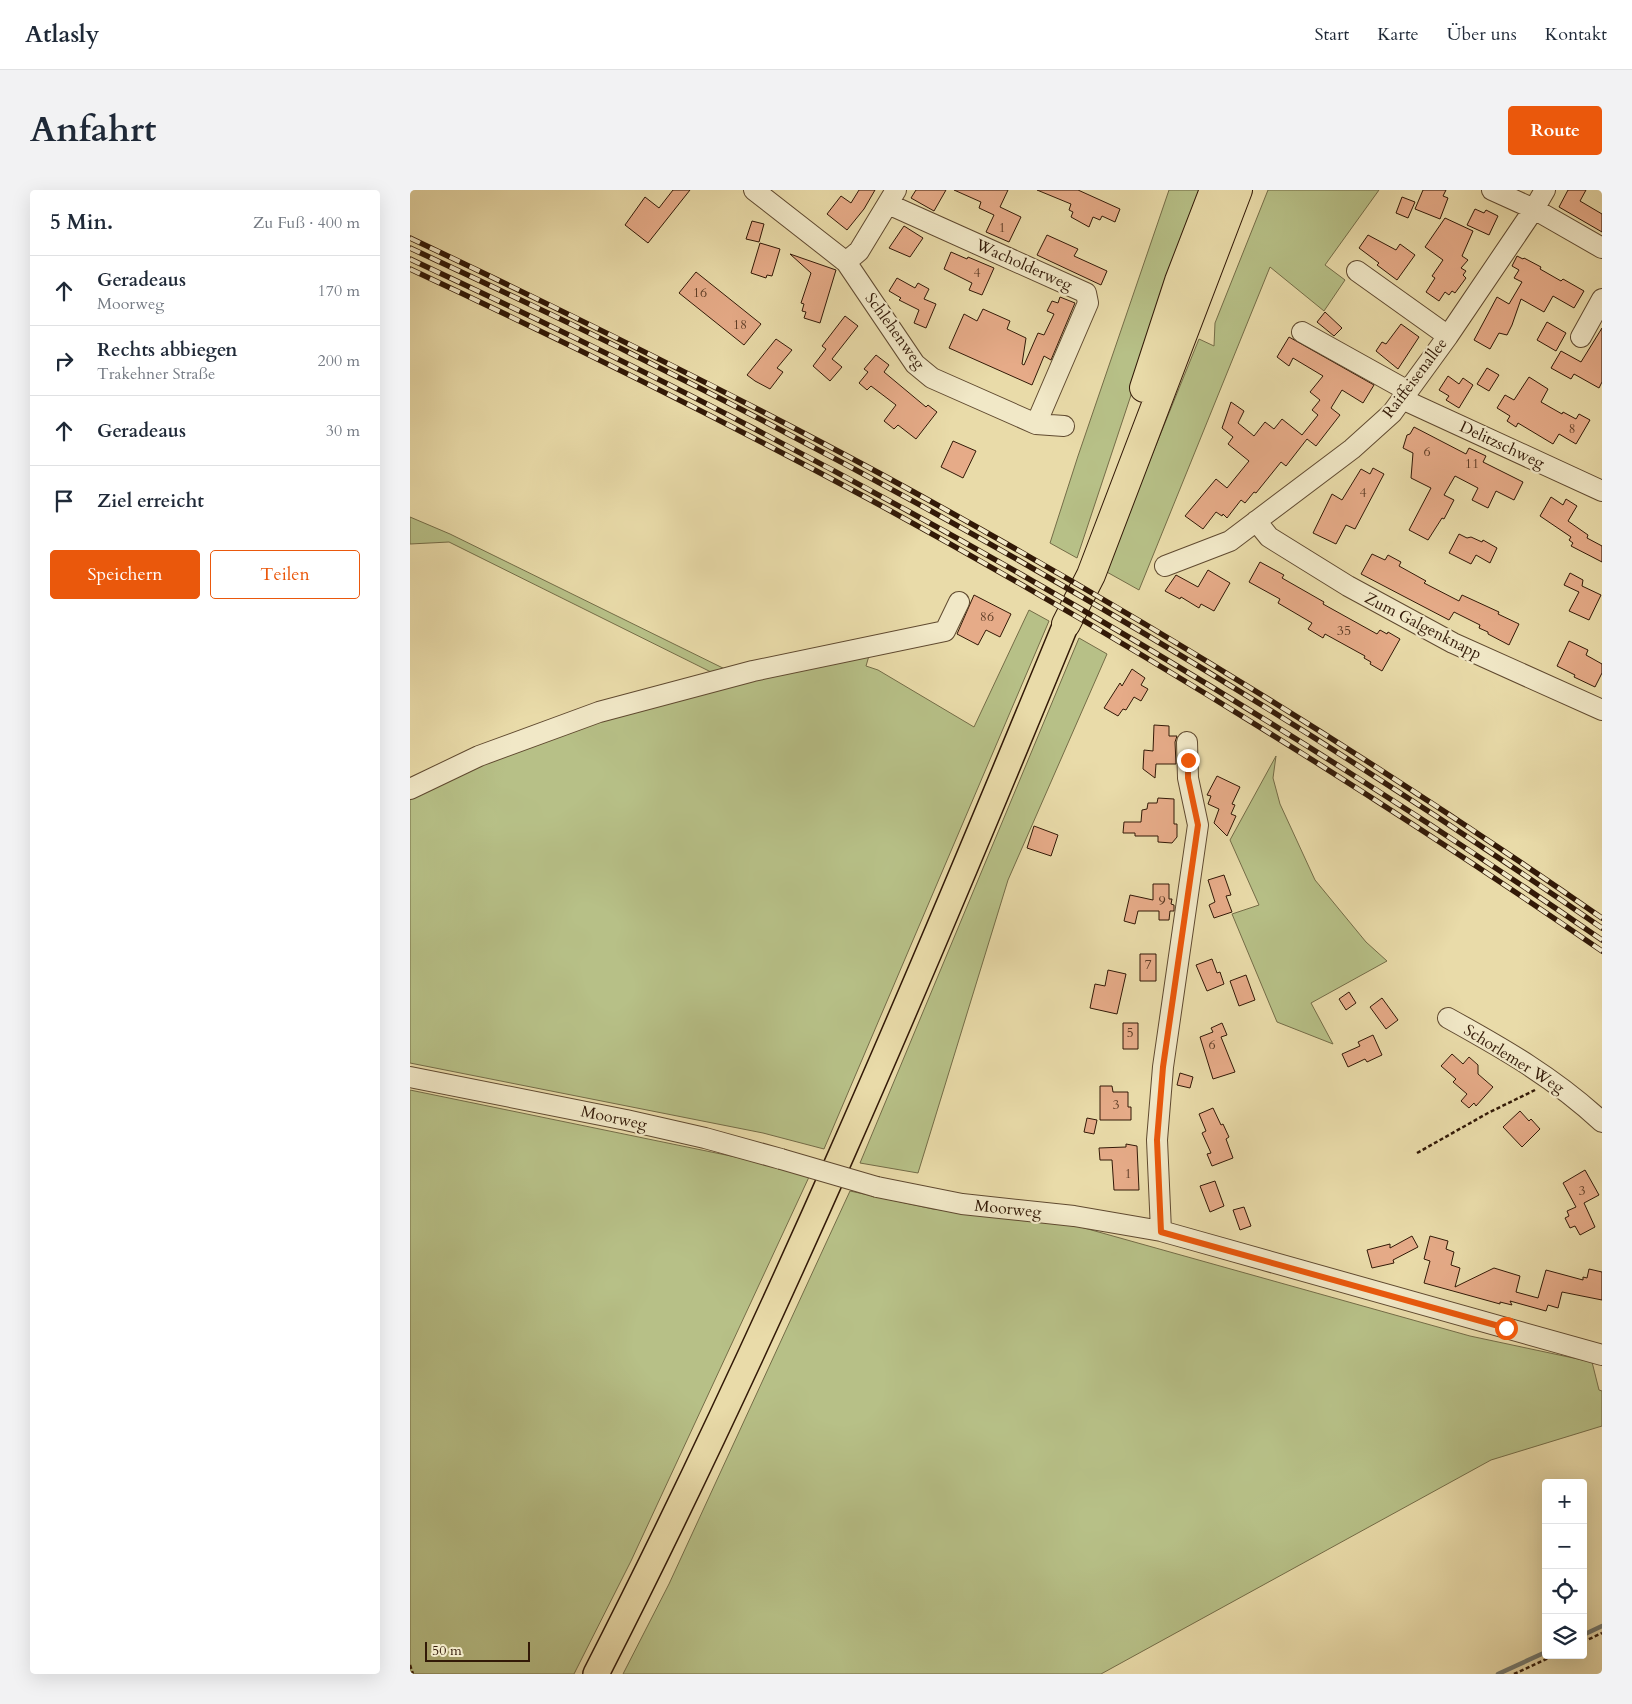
<!DOCTYPE html>
<html lang="de">
<head>
<meta charset="utf-8">
<style>
	:root { --surface:#fff; --page:#f2f2f3; --text:#1f2937; --muted:#747a83; --line:#e0e1e3; --accent:#ea580c }
	body { margin:0; font-family:Cardo,serif; background:var(--page); color:var(--text) }
	.controls { position:absolute; right:15px; bottom:15px; display:grid; overflow:hidden; border-radius:5px; box-shadow:0 5px 20px #0002 }
	.controls button { width:45px; height:45px; display:grid; place-items:center; padding:0; border:0; border-bottom:1px solid var(--line); background:var(--surface); color:var(--text); font:25px sans-serif }
	.scale { position:absolute; left:15px; bottom:12px; width:105px; box-sizing:border-box; padding-left:5px; border:2px solid #321907; border-top:0; font-size:14px; line-height:18px; white-space:nowrap; color:#321907; -webkit-text-stroke:4px #f1e8c7; paint-order:stroke }
	.stop { position:absolute; width:15px; height:15px; margin:-11px; border:4px solid #ea580c; border-radius:50%; background:#fff }
	.stop.end { background:#ea580c; border-color:#fff; box-shadow:0 1px 5px #0008 }
	.list { margin:0; padding:0; list-style:none }
	h2 { display:flex; justify-content:space-between; align-items:center; height:65px; margin:0; padding:0 20px; font-size:21px }
	h2 small { font-size:16px; font-weight:400; color:var(--muted) }
	.list li { display:grid; grid-template-columns:32px 1fr auto; gap:15px; align-items:center; box-sizing:border-box; height:70px; padding:0 20px; border-top:1px solid var(--line) }
	.list b { display:block; font-size:19px; white-space:nowrap }
	.list p { margin:0; font-size:16px; white-space:nowrap; color:var(--muted) }
	.list em { font-size:16px; font-style:normal; color:var(--muted) }
	.actions { display:flex; gap:10px; padding:15px 20px }
	.actions a { flex:1; padding:11px 0; border:1px solid var(--accent); border-radius:5px; text-align:center; font-size:18px; color:var(--accent) }
	.actions .main { background:var(--accent); color:#fff }
	.icon { flex:none; width:28px; height:28px; fill:none; stroke:currentColor; stroke-width:2; stroke-linecap:round; stroke-linejoin:round }
	.map { position:relative; flex:none; width:1192px; height:1484px; overflow:hidden; border-radius:5px }
	header { display:flex; align-items:center; gap:30px; box-sizing:border-box; height:70px; padding:0 25px; background:var(--surface); border-bottom:1px solid var(--line) }
	header strong { font-size:24px }
	nav { display:flex; gap:28px; margin-inline-start:auto; font-size:18px }
	.intro { display:flex; align-items:center; justify-content:space-between; box-sizing:border-box; height:120px; padding:0 30px }
	h1 { margin:0; font-size:35px }
	.button { padding:12px 22px; border-radius:5px; background:var(--accent); color:#fff; font-size:18px; font-weight:700 }
	main { display:flex; gap:30px; padding:0 30px }
	aside { flex:1; background:var(--surface); border-radius:5px; box-shadow:0 5px 20px #0002 }
	.map>svg:first-child { display:block }
	.green { fill:#b7c087; stroke:#746c47 }
	.lines { fill:none; stroke-linecap:round; stroke-linejoin:round }
	.stream { stroke:#72786f; stroke-width:4.5 }
	.building { fill:#e6ab88; stroke:#321907 }
	.minor-casing { stroke:#604a30; stroke-width:22 }
	.major-casing { stroke:#321907; stroke-width:28 }
	.highway-casing { stroke:#321907; stroke-width:30 }
	.path { stroke:#321907; stroke-width:2.5; stroke-dasharray:4 2.5; stroke-linecap:butt }
	.minor { stroke:#f1e8c7; stroke-width:20 }
	.major { stroke:#e9dba9; stroke-width:25 }
	.highway { stroke:#e9dba9; stroke-width:28 }
	.rail-casing { stroke:#321907; stroke-width:5.5 }
	.rail { stroke:#f1e8c7; stroke-width:4; stroke-dasharray:11; stroke-linecap:butt }
	.minor-bridge-casing { stroke:#604a30; stroke-width:22; stroke-linecap:butt }
	.minor-bridge { stroke:#f1e8c7; stroke-width:20 }
	.route { stroke:#ea580c; stroke-width:6 }
	.labels { text-anchor:middle; dominant-baseline:central; stroke-width:4.5; stroke-linejoin:round; paint-order:stroke }
	.number-label { font-size:14px; fill:#5f3e27 }
	.street-label { font-size:16px; fill:#321907; stroke:#f1e8c7 }
</style>
</head>
<body>
<header>
<strong>Atlasly</strong>
<nav><a>Start</a><a>Karte</a><a>Über uns</a><a>Kontakt</a></nav>
</header>
<div class="intro"><h1>Anfahrt</h1><a class="button">Route</a></div>
<main>
<aside>
<h2>5 Min.<small>Zu Fuß · 400 m</small></h2>
<ul class="list">
<li><svg class="icon" aria-label="ahead" viewBox="0 0 24 24"><path d="M12 20V5M6 11l6-6 6 6"/></svg><div><b>Geradeaus</b><p>Moorweg</p></div><em>170 m</em></li>
<li><svg class="icon" aria-label="right" viewBox="0 0 24 24"><path d="M7 20v-9h11M14 6l5 5-5 5"/></svg><div><b>Rechts abbiegen</b><p>Trakehner Straße</p></div><em>200 m</em></li>
<li><svg class="icon" aria-label="ahead" viewBox="0 0 24 24"><path d="M12 20V5M6 11l6-6 6 6"/></svg><div><b>Geradeaus</b></div><em>30 m</em></li>
<li><svg class="icon" aria-label="arrive" viewBox="0 0 24 24"><path d="M6 21V4h12l-3 4 3 4H6"/></svg><div><b>Ziel erreicht</b></div></li>
</ul>
<div class="actions"><a class="main">Speichern</a><a>Teilen</a></div>
</aside>
<div class="map">
<svg width="1192" height="1484" viewBox="0 0 1192 1484">
	<rect width="100%" height="100%" fill="#e9dba9"/>
	<filter id="stains"><feTurbulence type="fractalNoise" baseFrequency=".004" numOctaves="4"/><feColorMatrix values="0 0 0 0 .2 0 0 0 0 .09 0 0 0 0 .02 0 0 0 .5 -.17"/></filter>
	<radialGradient id="worn" r=".72"><stop offset=".6" stop-color="#630" stop-opacity="0"/><stop offset="1" stop-color="#630" stop-opacity=".3"/></radialGradient>
	<path class="green" d="M759,0H789L667,368L640,353L668,266Z
		M858,0H969L915,75L935,90L914,121L860,77L729,400L695,381L789,149L804,156L805,133Z
		M0,327L40,344L321,482L307,485L39,352L0,354Z
		M619,420L639,431L414,959L353,943L0,873V604L218,517L461,459L456,476L468,480L564,537Z
		M669,448L697,464L598,690L508,983L450,973Z
		M866,566L863,588L870,614L905,690L956,752L977,771L901,813L923,854L867,832L822,724L849,715L820,650Z
		M0,900L345,971L399,987L221,1371L164,1484H0Z
		M440,1001L523,1019L660,1034L1060,1146L1182,1172L1189,1200L1192,1201V1236L1081,1270L691,1484H213L259,1394Z"/>
	<g class="lines">
		<path class="stream" d="M1173,1445L1192,1436
			M1088,1484L1136,1462"/>
	</g>
	<path class="building" d="M263,0H280L238,53L215,35L235,7L249,18Z
		M449,0H465L454,19L437,40L417,24L431,6L441,13Z
		M506,0H536L524,21L501,8Z
		M544,0H598L590,17L611,27L599,52L576,42L584,25L569,18L571,12Z
		M627,0H668L710,19L705,32L692,26L690,30L683,27L679,37L661,27L663,22L659,20L661,14Z
		M1013,0H1036L1033,6L1038,8L1030,29L1005,19Z
		M1158,0H1176L1170,11L1192,24V42L1149,17Z
		M992,7L1005,12L998,28L986,23Z
		M1065,19L1074,23L1076,20L1088,26L1079,45L1057,35Z
		M1035,28L1063,41L1052,66L1058,70L1051,78L1056,81L1053,85L1056,88L1045,103L1042,101L1039,105L1035,102L1029,111L1016,102L1025,88L1022,86L1033,70L1015,57Z
		M342,31L354,34L349,52L336,49Z
		M494,36L513,48L500,67L479,58Z
		M637,45L668,59L664,66L697,81L691,95L627,65Z
		M958,45L986,60L990,54L1005,65L987,90L967,75L969,73L949,58Z
		M350,53L370,59L362,86L357,85L356,88L341,83Z
		M541,62L557,69L558,67L584,78L572,105L559,100L562,93L534,79Z
		M380,64L426,80L410,133L394,128L396,122L392,121L394,114L391,113L401,83Z
		M1107,66L1113,69L1114,68L1131,77L1130,79L1151,91L1153,89L1174,101L1164,118L1143,106L1134,122L1111,109L1102,135L1097,145L1089,143L1080,159L1064,150L1087,107L1099,114L1112,92L1104,88L1109,80L1102,76Z
		M286,82L351,134L334,155L269,103Z
		M487,88L505,98L508,93L519,99L514,109L526,114L516,138L504,133L509,120L489,110L491,108L479,101Z
		M650,107L665,113L641,170L634,166L622,195L539,158L554,124L567,131L573,119L600,131L597,139L616,148L612,174L614,175L628,143L634,145L644,124L637,121L642,111L648,113Z
		M915,122L932,138L924,146L907,132Z
		M435,126L448,136L422,169L432,177L420,191L403,176L416,159L412,156Z
		M1137,132L1156,143L1146,161L1127,150Z
		M991,134L1009,147L988,179L966,161L972,152L976,154Z
		M1192,138V192L1189,198L1164,184L1161,189L1141,178L1151,161L1171,172Z
		M879,147L964,195L953,213L932,200L921,218L930,225L906,256L897,249L876,276L871,272L846,303L844,302L835,313L831,310L817,328L813,324L812,326L806,322L793,339L775,326L806,289L817,298L839,271L818,254L823,247L812,238L821,212L834,221L828,233L844,246L855,232L864,239L872,229L892,245L908,225L902,220L910,210L900,202L913,186L883,168L879,176L867,167Z
		M366,149L382,160L367,178L373,182L360,199L345,191L337,185Z
		M466,165L479,175L474,182L516,217L518,215L527,222L506,249L488,235L484,239L474,231L486,215L461,196L457,200L449,193L458,182L454,179Z
		M1077,178L1089,185L1079,201L1067,194Z
		M1038,186L1049,194L1053,188L1063,195L1049,218L1036,210L1039,206L1029,200Z
		M1119,187L1138,199L1131,212L1152,224L1153,222L1166,229L1169,224L1180,230L1166,254L1149,244L1143,254L1108,233L1106,237L1097,231L1100,226L1087,218L1095,205L1104,210Z
		M1004,237L1056,264L1059,258L1076,266L1073,272L1113,292L1104,310L1086,301L1078,318L1062,310L1068,298L1045,286L1034,305L1044,310L1034,329L1032,328L1018,350L999,340L1021,298L1001,288L1003,263L993,258L997,245L1000,244Z
		M543,251L566,261L553,288L531,277Z
		M963,278L974,284L945,339L936,335L926,354L903,343L922,304L932,310L951,279L960,284Z
		M1141,307L1153,315L1156,309L1167,316L1158,331L1178,345L1177,348L1192,356V372L1161,356L1163,353L1159,350L1161,347L1130,326Z
		M1049,344L1057,348L1061,347L1072,352L1073,350L1087,358L1080,373L1066,365L1061,374L1039,363Z
		M962,364L975,370L978,365L991,372L989,376L1016,391L1014,393L1049,411L1052,405L1089,422L1088,424L1109,434L1099,455L1078,444V442L1069,438L1070,435L1044,422L1039,430L951,384Z
		M850,372L874,385L872,388L914,412L913,414L967,444L970,440L977,444L978,442L990,449L972,481L960,474L961,472L954,468L955,466L915,444L913,448L898,439L902,433L868,413L870,409L839,392Z
		M798,380L820,393L804,421L791,414L789,418L771,407L770,409L755,401L766,385L788,397Z
		M1160,383L1173,390L1172,396L1191,405L1179,430L1159,421L1169,402L1154,395Z
		M564,405L601,424L590,447L576,440L568,455L547,444Z
		M1159,451L1178,460L1176,465L1192,474V483L1185,497L1164,487L1165,485L1147,476Z
		M722,479L735,488L731,495L738,499L731,511L724,507L716,520L713,519L708,526L694,518L710,493L712,496Z
		M744,535L759,536V546H767L765,552L766,574H746L745,588L733,579L734,560L743,561Z
		M807,586L830,597L822,614L825,615L821,624L826,626L817,646L804,633L809,619L798,614L801,606L797,605Z
		M748,608L764,609V634H767V647L762,653L748,652V646H725V643H713L714,632H731L732,620L737,619L738,613H747Z
		M624,636L648,645L641,666L617,658Z
		M814,685L821,705L816,706L822,722L804,728L799,715L805,712L798,690Z
		M743,694H759V709H762L761,714L764,715V721H760L759,730H749V721H728L725,734L714,731L720,705L743,710Z
		M730,764H746V791H730Z
		M802,769L807,783L810,782L814,794L797,801L786,775Z
		M698,780L716,784L707,824L680,818L685,794L695,796Z
		M836,785L845,810L829,816L820,791Z
		M939,802L946,813L936,820L929,809Z
		M972,808L988,830L976,839L960,817Z
		M713,833H728V859H713Z
		M812,833L817,845L811,847L825,882L803,889L790,847L803,842L801,838Z
		M963,845L972,865L957,872L955,869L938,877L932,864L950,856L948,852Z
		M1042,864L1053,874L1059,867L1068,875V884L1083,897L1066,916L1064,913L1059,918L1051,911L1057,904L1043,892L1046,889L1031,876Z
		M770,883L783,887L780,898L767,895Z
		M690,896H702L703,902H718V917H721V930H690Z
		M803,918L811,935L813,934L819,947L816,949L823,968L802,976L797,964L801,963L792,943L796,941L789,924Z
		M1110,921L1119,931L1121,929L1130,939L1112,957L1093,937Z
		M677,928L687,930L684,944L674,942Z
		M716,954L727,956L729,1000H704L702,970H690L689,958L716,957Z
		M1175,980L1189,1005L1174,1013L1185,1037L1170,1045L1165,1036L1160,1038L1155,1028L1159,1026L1157,1021L1166,1017L1153,993Z
		M805,991L814,1016L800,1022L790,996Z
		M834,1017L841,1036L830,1040L823,1020Z
		M1002,1046L1008,1057L983,1070L984,1073L962,1078L957,1060L980,1054V1058Z
		M1020,1046L1038,1051L1036,1059L1044,1062L1041,1075L1050,1078L1045,1097L1084,1078L1110,1086L1106,1102L1128,1108L1136,1080L1173,1090V1087L1177,1088L1179,1079L1192,1082V1110L1152,1102L1148,1118L1138,1115L1136,1121L1100,1111L1102,1115L1090,1112V1114L1014,1093L1020,1071L1014,1069Z"/>
	<g class="lines">
		<g class="minor-casing">
			<path id="minor" d="M344,0L436,72L505,174L522,188L626,234L654,236
				M1082,0L1124,19L1192,58
				M478,14L676,103L678,113L626,234
				M436,72L449,61L486,0
				M947,81L1038,146
				M892,142L998,201
				M1171,147L1192,109
				M992,209L1192,301
				M846,331L859,347L938,396L1043,453L1192,520
				M755,376L820,351L942,259L982,223L1038,146L1124,19L1135,0
				M0,599L69,566L189,522L343,481L535,441L549,412
				M1038,828C1094,859 1145,888 1192,932
				M0,887L216,930L295,948L371,969
				M467,997L552,1014L664,1026L751,1041L1192,1165
				M751,1041L747,950L753,877L788,635L778,588L777,552"/>
		</g>
		<g class="major-casing">
			<path id="major" d="M186,1484C360,1143 510,789 656,434"/>
		</g>
		<g class="highway-casing">
			<path id="highway" d="M734,198L769,91L804,0
				M656,434L681,385L828,0"/>
		</g>
		<path class="path" d="M1007,963L1078,923L1125,900
			M1173,1452L1192,1443
			M0,1475L3,1484
			M1104,1484L1145,1465"/>
		<use href="#minor" class="minor"/>
		<use href="#major" class="major"/>
		<use href="#highway" class="highway"/>
		<g class="rail-casing">
			<path id="rail" d="M0,48C158,123 315,200 469,283C718,418 960,567 1192,728
				M0,58C75,93 150,128 224,165C560,332 884,525 1192,738
				M0,69C115,123 229,178 341,237C635,390 919,562 1192,750
				M0,79C154,151 307,227 457,308C710,446 955,598 1192,761"/>
		</g>
		<use href="#rail" class="rail"/>
		<g class="minor-bridge-casing">
			<path id="minor-bridge" d="M371,969L467,997"/>
		</g>
		<use href="#minor-bridge" class="minor-bridge"/>
	</g>
	<g class="lines">
		<path class="route" d="M778,570V588L788,635L753,877L747,950L751,1042L1096,1138"/>
	</g>
	<g class="labels">
		<g class="number-label">
			<text x="592" y="37">1</text>
			<text x="567" y="82">4</text>
			<text x="290" y="102">16</text>
			<text x="330" y="134">18</text>
			<text x="1162" y="238">8</text>
			<text x="1017" y="261">6</text>
			<text x="1062" y="273">11</text>
			<text x="953" y="302">4</text>
			<text x="577" y="426">86</text>
			<text x="934" y="440">35</text>
			<text x="752" y="710">9</text>
			<text x="738" y="774">7</text>
			<text x="720" y="842">5</text>
			<text x="802" y="854">6</text>
			<text x="706" y="914">3</text>
			<text x="718" y="983">1</text>
			<text x="1172" y="1000">3</text>
		</g>
		<g class="street-label">
			<text transform="translate(614 75) rotate(24)">Wacholderweg</text>
			<text transform="translate(485 141) rotate(54)">Schlehenweg</text>
			<text transform="translate(1005 188) rotate(-53)">Raiffeisenallee</text>
			<text transform="translate(1092 255) rotate(25)">Delitzschweg</text>
			<text transform="translate(1013 436) rotate(27)">Zum Galgenknapp</text>
			<text transform="translate(1104 869) rotate(32)">Schorlemer Weg</text>
			<text transform="translate(204 928) rotate(12)">Moorweg</text>
			<text transform="translate(598 1019) rotate(6)">Moorweg</text>
		</g>
	</g>
	<rect width="100%" height="100%" filter="url(#stains)"/>
	<rect width="100%" height="100%" fill="url(#worn)"/>
</svg>
<div class="controls">
<button>+</button>
<button>−</button>
<button><svg class="icon" aria-label="locate" viewBox="0 0 24 24"><circle cx="12" cy="12" r="6"/><path d="M12 2v4M12 18v4M2 12h4M18 12h4"/></svg></button>
<button><svg class="icon" aria-label="layers" viewBox="0 0 24 24"><path d="M12 4l9 5-9 5-9-5zM3 14l9 5 9-5"/></svg></button>
</div>
<div class="scale">50 m</div>
<div class="stop" style="left:1096px;top:1138px"></div>
<div class="stop end" style="left:778px;top:570px"></div>
</div>
</main>
</body>
</html>
